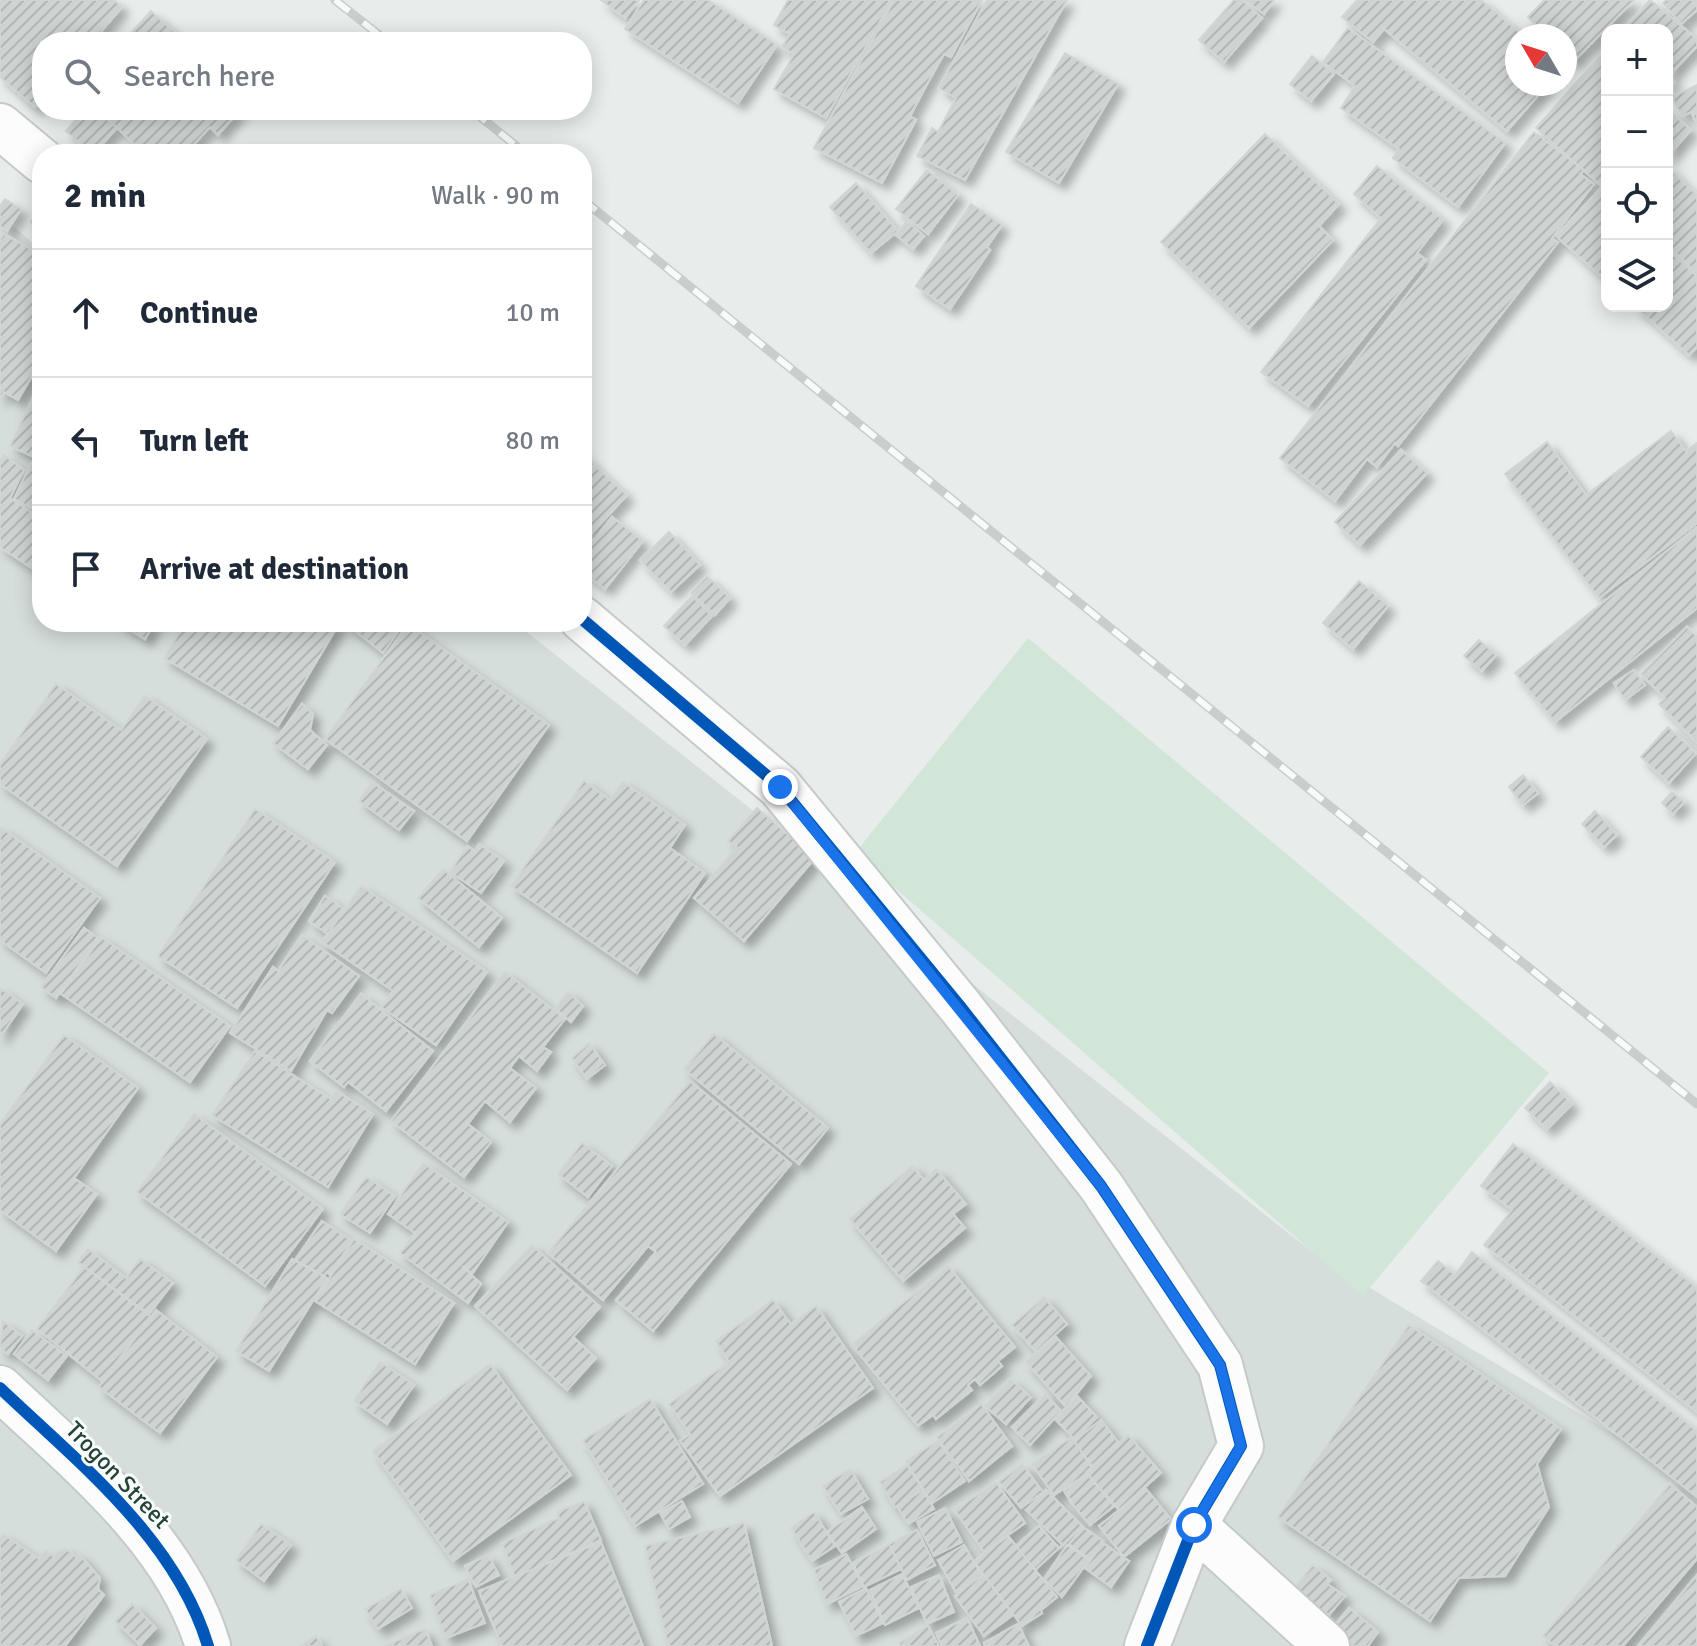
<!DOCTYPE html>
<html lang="en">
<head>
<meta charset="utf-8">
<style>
	:root { --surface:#fff; --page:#f2f2f3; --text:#1f2937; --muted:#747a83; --line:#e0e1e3 }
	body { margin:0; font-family:Signika,sans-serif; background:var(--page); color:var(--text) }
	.controls { position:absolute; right:24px; top:24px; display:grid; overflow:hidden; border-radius:16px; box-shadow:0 4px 20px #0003 }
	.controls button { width:72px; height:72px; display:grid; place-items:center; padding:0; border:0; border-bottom:2px solid var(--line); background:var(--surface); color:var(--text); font:40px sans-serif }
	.compass { position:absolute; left:1505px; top:24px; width:72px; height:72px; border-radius:50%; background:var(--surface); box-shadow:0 4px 20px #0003; rotate:309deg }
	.stop { position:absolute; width:24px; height:24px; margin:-18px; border:6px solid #1a73e8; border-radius:50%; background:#fff }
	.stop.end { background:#1a73e8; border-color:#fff; box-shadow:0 2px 8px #0008 }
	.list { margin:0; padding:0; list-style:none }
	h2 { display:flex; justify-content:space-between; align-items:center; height:104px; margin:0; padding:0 32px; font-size:34px }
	h2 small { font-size:26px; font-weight:400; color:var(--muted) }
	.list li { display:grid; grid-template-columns:52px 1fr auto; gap:24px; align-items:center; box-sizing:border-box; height:128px; padding:0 32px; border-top:2px solid var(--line) }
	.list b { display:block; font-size:30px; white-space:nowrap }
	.list em { font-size:26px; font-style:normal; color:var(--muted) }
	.icon { flex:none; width:44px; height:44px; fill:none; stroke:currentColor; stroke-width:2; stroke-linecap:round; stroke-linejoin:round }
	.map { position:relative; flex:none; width:1697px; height:1646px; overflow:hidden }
	.search { position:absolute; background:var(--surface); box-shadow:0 4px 20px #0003; left:32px; top:32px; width:560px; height:88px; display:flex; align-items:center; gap:20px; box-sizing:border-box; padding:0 28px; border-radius:32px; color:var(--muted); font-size:30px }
	.panel { position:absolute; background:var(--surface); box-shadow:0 4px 20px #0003; left:32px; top:144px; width:560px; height:488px; border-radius:32px }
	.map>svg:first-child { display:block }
	.built { fill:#d6dedb }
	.garden { fill:#d1e6d8 }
	.building { fill:url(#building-hatch); stroke:#d1d6d4; stroke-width:2; filter:url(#shadow) }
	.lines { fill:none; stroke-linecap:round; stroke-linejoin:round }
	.street-casing { stroke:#c5cac8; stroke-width:48 }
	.street { stroke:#fcfcfc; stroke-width:44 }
	.rail-casing { stroke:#c9cdcc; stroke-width:9 }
	.rail { stroke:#f7fbf9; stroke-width:6; stroke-dasharray:18; stroke-linecap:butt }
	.cycleway-casing { stroke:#f7fbf9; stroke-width:17 }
	.cycleway { stroke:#0057b8; stroke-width:12 }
	.route { stroke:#1a73e8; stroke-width:10 }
	.labels { text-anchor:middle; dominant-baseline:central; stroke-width:6; stroke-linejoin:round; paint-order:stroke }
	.street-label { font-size:24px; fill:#24423a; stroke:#f7fbf9 }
</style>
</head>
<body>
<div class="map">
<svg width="1697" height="1646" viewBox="0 0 1697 1646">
	<defs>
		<pattern id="building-hatch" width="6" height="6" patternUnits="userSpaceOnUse" patternTransform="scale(2)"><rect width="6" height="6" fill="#cfd4d2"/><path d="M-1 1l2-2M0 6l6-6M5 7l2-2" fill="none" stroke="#b2b7b5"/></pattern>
		<filter id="shadow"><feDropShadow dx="7" dy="7" stdDeviation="4" flood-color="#0004"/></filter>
	</defs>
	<rect width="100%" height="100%" fill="#e8edeb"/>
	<path class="built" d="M0,216L42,250V622H514L1320,1258L1697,1484V1646H0Z"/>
	<path class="garden" d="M1028,638L1549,1073L1363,1296L855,853Z"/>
	<path class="building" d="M0,0H114L122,7L92,42H42V100L35,107L0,77Z
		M601,0H639L625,18Z
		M644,0H708L777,45L738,103L625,29Z
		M788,0H892L826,118L774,89L794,54L782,47L790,34L774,25Z
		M894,0H982L951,57L944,54L926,86L910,116L916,120L882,183L814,148Z
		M987,0H1067L965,180L917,156L932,128L938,132L956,98L939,88Z
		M1234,0H1242L1262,18L1224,62L1199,40Z
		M1245,0H1274L1264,14Z
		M1357,0H1481L1524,36H1517V84H1548L1507,131L1384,29L1373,42L1342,17Z
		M1544,0H1634L1573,62L1565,54V36H1547L1528,17Z
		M1650,0L1697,39V46L1668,77L1674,82L1667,89V30H1623Z
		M1667,0H1697V10L1681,24L1663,3Z
		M151,11L183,40L181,42H123Z
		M1348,28L1505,143L1458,207L1393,158L1399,149L1341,108L1355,86L1323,62Z
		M1607,48V191L1536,128Z
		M1065,53L1118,84L1059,183L1006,152Z
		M1312,56L1334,74L1311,101L1290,84Z
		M1697,85V124L1691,112L1682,116L1672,97Z
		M1667,109L1691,130L1667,157Z
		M84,110H97L117,128L93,154L66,131Z
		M98,110H240L218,135L210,127L185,154H145Z
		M1534,132L1584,170L1580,174L1594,184L1552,238L1558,242L1398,446L1395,443L1377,467L1367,459L1335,501L1280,458Z
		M1265,134L1339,204L1319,226L1333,240L1249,328L1161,242Z
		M1377,166L1443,220L1417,253L1426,260L1308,406L1261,372L1381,218L1354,194Z
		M1667,167L1697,195V273L1667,245Z
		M927,170L958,195L928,234L896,209Z
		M856,183L898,231L871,253L830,207Z
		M1600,189L1607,195V281L1556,236Z
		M5,199L21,209L7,231L0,226V206Z
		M971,204L1002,225L987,247L990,250L950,309L916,286Z
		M42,206V231L30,222Z
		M907,221L924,236L913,249L896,235Z
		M4,234L42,255V359L18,400L4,392L0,399V240Z
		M1667,249L1697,276V347L1689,355L1635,306H1667Z
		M42,379V461L10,446Z
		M1671,431L1686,451L1697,443V523L1599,598L1505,474L1547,442L1586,495Z
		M1401,450L1427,473L1360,545L1335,522Z
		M582,454L594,464L582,478Z
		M4,455L24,470L10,498L42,519V575L0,547V460Z
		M31,463L42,468V514L14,499Z
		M595,466L627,495L589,536L582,530V481Z
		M612,517L643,541L605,589L582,571V555Z
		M1697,527V608L1555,722L1515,673Z
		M669,532L700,565L671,592L640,560Z
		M707,576L730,598L715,615L691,593Z
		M1359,581L1388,606L1353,649L1323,623Z
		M692,596L712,616L685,645L664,626Z
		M117,622H155L145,639Z
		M186,622H340L278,726L164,658Z
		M344,622H405L383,653Z
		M408,624L549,725L467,841L325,739Z
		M1687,627L1697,637V742L1659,704L1665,698L1641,674Z
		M1479,640L1496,655L1482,671L1464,656Z
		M1634,670L1645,685L1625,700L1614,683Z
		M56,684L121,730L145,696L207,739L117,866L0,784V764Z
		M302,704L313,714L310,730L327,745L308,769L273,743Z
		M1668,727L1696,753L1669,783L1641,757Z
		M1523,775L1538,793L1523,805L1509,787Z
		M584,781L610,800L623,782L685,825L670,848L705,873L637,973L511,886Z
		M372,782L414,811L399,830L359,801Z
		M1672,792L1684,802L1673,814L1662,803Z
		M757,808L815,858L744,941L694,898L737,847L728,841Z
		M255,809L335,862L237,1008L158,956Z
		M1595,811L1617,835L1604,847L1582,824Z
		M0,827L100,898L46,973L0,940Z
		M479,844L504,861L481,893L450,872L467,846L475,851Z
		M443,869L502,918L479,947L418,898Z
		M361,886L487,972L436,1045L381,1007L393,991L322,942Z
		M325,896L344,909L328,934L309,921Z
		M84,928L98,938L56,998L41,987Z
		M302,935L359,976L332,1013L327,1010L291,1071L230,1033L273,967L278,971Z
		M101,937L230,1026L190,1082L61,994Z
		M505,972L565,1019L543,1047L551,1052L537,1071L519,1056L510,1068L536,1088L510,1122L485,1101L468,1124L491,1142L464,1177L391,1121Z
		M0,988L23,1004L0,1037Z
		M568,992L583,1006L571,1022L555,1008Z
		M361,994L433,1051L386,1111L348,1082L344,1087L310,1061Z
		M714,1034L828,1128L799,1164L684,1069Z
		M64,1035L138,1088L74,1178L97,1194L56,1251L0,1210V1124Z
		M589,1043L605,1065L587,1079L572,1058Z
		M255,1051L331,1099L336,1091L373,1114L328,1187L212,1115Z
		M690,1081L791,1164L653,1331L616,1300L656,1252L648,1246L603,1300L548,1253Z
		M1550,1082L1572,1104L1547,1129L1525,1108Z
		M194,1114L323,1209L265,1286L137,1192Z
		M582,1143L612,1166L588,1197L558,1174Z
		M1513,1144L1697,1288V1412L1484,1245L1512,1210L1481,1186Z
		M423,1163L508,1222L472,1274L462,1266L481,1284L468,1303L400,1253L415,1233L388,1214Z
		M912,1166L924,1180L936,1169L966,1204L953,1214L965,1228L903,1281L850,1219Z
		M366,1177L395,1196L370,1233L340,1214Z
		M322,1221L352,1241L330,1275L327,1272L324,1276L295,1260Z
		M354,1239L454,1303L415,1364L315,1301Z
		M532,1245L600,1307L573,1337L596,1358L567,1390L475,1306Z
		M88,1249L126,1278L140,1259L173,1283L149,1314L78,1262Z
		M1472,1252L1697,1431V1497L1421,1281L1438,1261L1455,1275Z
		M292,1259L327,1278L269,1371L236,1351Z
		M948,1266L1015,1347L998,1361L1002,1366L980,1385L975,1379L968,1385L972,1390L936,1419L933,1415L918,1426L852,1345Z
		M84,1267L151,1317L102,1381L37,1329Z
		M1044,1297L1067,1324L1036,1352L1012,1325Z
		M773,1300L791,1324L816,1306L873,1388L720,1496L680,1441L690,1434L669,1404L729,1362L716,1341Z
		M156,1310L217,1357L160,1433L99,1387Z
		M3,1321L22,1336L8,1354L0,1348Z
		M1409,1325L1561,1429L1537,1464L1549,1507L1505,1576L1459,1578L1430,1621L1278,1517Z
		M32,1330L67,1356L48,1380L14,1354Z
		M1055,1336L1091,1376L1066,1407L1026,1362Z
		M380,1362L414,1385L387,1424L354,1401Z
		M490,1364L571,1475L453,1561L373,1451Z
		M1010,1379L1031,1397L1006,1424L985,1406Z
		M1045,1394L1061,1411L1030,1445L1012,1427Z
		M1077,1396L1097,1417L1075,1440L1055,1419Z
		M650,1399L703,1484L635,1526L583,1440Z
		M981,1404L1012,1446L969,1481L937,1437Z
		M1101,1420L1118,1442L1092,1466L1074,1441Z
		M1128,1435L1161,1473L1119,1510L1086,1472Z
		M1072,1437L1091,1467L1087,1474L1054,1495L1032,1464Z
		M938,1441L965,1481L932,1503L906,1461Z
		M1022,1464L1043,1492L1021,1508L999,1482Z
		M907,1465L923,1490L895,1507L880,1482Z
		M850,1469L868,1499L841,1514L823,1486Z
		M1087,1474L1094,1482L1070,1500L1064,1491Z
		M996,1482L1025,1523L984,1552L955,1510Z
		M1095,1483L1114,1506L1090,1525L1070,1501Z
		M1670,1484L1697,1507V1559L1623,1646H1555L1543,1636Z
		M1146,1489L1171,1519L1124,1557L1099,1526Z
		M923,1490L934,1509L908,1524L897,1506Z
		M1046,1490L1082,1526L1060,1548L1062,1544L1026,1510Z
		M584,1501L601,1540L515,1577L502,1543L559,1518L557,1512Z
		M682,1501L690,1517L669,1529L660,1513Z
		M862,1507L876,1529L842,1553L827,1532Z
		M945,1508L962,1542L934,1556L917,1522Z
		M814,1512L835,1546L812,1561L791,1528Z
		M744,1523L772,1646H668L645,1546Z
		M261,1524L291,1545L264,1581L236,1560Z
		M1039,1526L1059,1548L1035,1570L1016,1546Z
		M1083,1527L1103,1541L1090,1559L1069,1544Z
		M917,1530L935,1565L907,1580L889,1544Z
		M3,1534L39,1559L46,1550L53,1556L65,1548L76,1557L79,1554L100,1578L98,1589L104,1595L65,1646H0V1538Z
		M1008,1536L1057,1597L1041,1610L1042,1613L1022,1626L974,1561Z
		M601,1542L643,1646H502L479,1591Z
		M1103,1543L1129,1561L1111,1587L1085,1568Z
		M889,1544L901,1569L864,1587L853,1563Z
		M964,1545L982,1576L956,1592L938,1560Z
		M1067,1545L1089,1560L1062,1597L1044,1579Z
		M846,1554L863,1586L827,1604L814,1570Z
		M488,1555L499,1575L476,1587L465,1566Z
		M1313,1565L1331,1580L1327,1584L1345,1596L1329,1615L1293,1590Z
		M902,1574L919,1608L885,1625L870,1590Z
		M983,1574L1013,1615L984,1636L955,1596Z
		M939,1575L954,1612L927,1624L911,1587Z
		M1697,1575V1646H1638Z
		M468,1579L485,1623L446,1638L430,1595Z
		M866,1588L883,1623L856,1636L839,1602Z
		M401,1589L412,1608L378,1629L365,1609Z
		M132,1604L156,1628L140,1645L115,1621Z
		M1349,1608L1378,1632L1368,1646H1348L1330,1631Z
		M967,1618L980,1646H942L936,1633Z
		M1018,1624L1029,1646H985L984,1643Z
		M928,1626L939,1646H901L899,1643Z
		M425,1629L432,1646H384Z
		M316,1636L322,1646H301Z"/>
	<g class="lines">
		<g class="street-casing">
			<path id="street" d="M0,126L42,161
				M582,619L780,787L959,1005L1101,1186L1220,1365L1241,1446L1194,1525L1147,1646
				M0,1388C79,1463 176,1539 208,1646
				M1194,1525L1327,1646"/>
		</g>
		<use href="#street" class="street"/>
		<g class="rail-casing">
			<path id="rail" d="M335,0L388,42
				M472,110L526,154
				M582,199L1697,1104"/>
		</g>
		<use href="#rail" class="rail"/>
		<g class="cycleway-casing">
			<path id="cycleway" d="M582,619L780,787L959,1005L1101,1186L1220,1365L1241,1446L1194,1525L1147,1646
				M0,1388C79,1463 176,1539 208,1646"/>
		</g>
		<use href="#cycleway" class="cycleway"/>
	</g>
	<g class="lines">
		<path class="route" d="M780,787L1101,1186L1220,1365L1241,1446L1194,1525"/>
	</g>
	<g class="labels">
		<g class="street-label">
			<text transform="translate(118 1475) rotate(46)">Trogon Street</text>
		</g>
	</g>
</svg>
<div class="controls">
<button>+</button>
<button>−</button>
<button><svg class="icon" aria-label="locate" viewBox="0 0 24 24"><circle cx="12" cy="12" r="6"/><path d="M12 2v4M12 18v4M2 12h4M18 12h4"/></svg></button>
<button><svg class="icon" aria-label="layers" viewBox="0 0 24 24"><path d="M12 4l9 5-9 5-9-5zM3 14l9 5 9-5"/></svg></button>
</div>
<svg class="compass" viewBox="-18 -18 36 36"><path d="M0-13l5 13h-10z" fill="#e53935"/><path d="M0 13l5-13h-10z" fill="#747a83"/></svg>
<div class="stop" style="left:1194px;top:1525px"></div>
<div class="stop end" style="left:780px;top:787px"></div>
<div class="search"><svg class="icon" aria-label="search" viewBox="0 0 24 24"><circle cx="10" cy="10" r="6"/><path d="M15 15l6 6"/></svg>Search here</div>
<section class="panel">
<h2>2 min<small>Walk · 90 m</small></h2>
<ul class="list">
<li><svg class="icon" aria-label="ahead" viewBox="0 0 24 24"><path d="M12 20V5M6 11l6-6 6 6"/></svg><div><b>Continue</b></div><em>10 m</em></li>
<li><svg class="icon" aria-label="left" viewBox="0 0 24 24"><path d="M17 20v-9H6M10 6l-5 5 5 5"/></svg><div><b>Turn left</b></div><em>80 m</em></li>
<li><svg class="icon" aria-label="arrive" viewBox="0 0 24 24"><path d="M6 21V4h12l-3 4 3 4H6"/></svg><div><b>Arrive at destination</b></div></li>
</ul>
</section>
</div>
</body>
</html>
